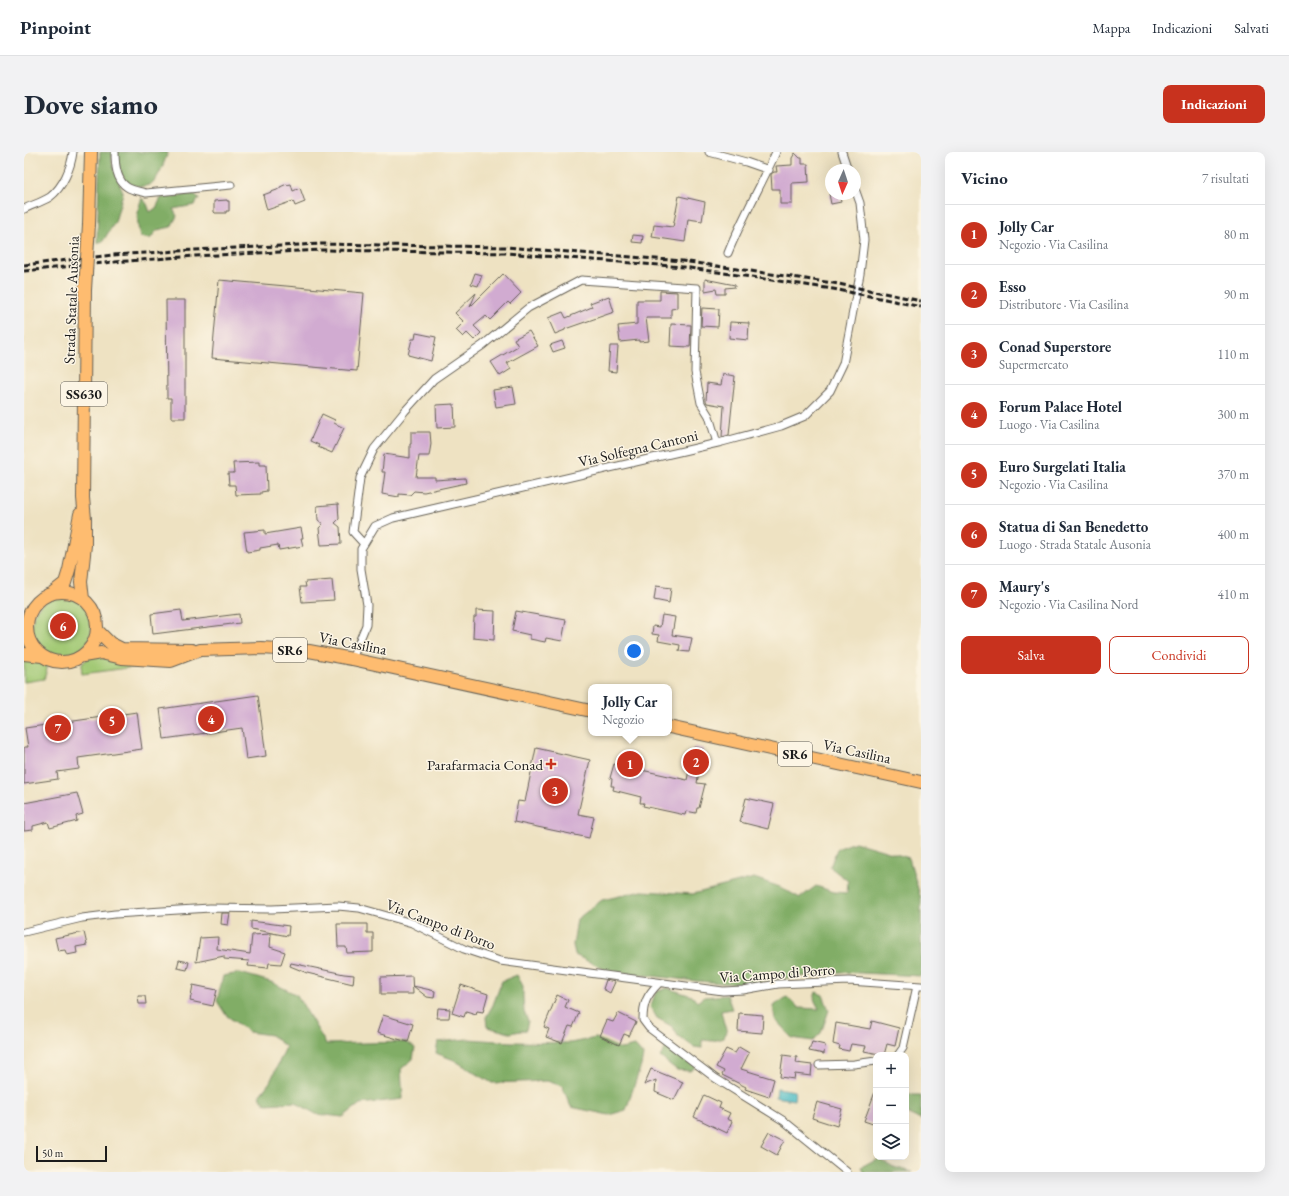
<!DOCTYPE html>
<html lang="it">
<head>
<meta charset="utf-8">
<style>
	:root { --surface:#fff; --page:#f2f2f3; --text:#1f2937; --muted:#747a83; --line:#e0e1e3; --accent:#c8321e }
	body { margin:0; font-family:"EB Garamond",serif; background:var(--page); color:var(--text) }
	.controls { position:absolute; right:12px; bottom:12px; display:grid; overflow:hidden; border-radius:8px; box-shadow:0 4px 16px #0002 }
	.controls button { width:36px; height:36px; display:grid; place-items:center; padding:0; border:0; border-bottom:1px solid var(--line); background:var(--surface); color:var(--text); font:20px sans-serif }
	.compass { position:absolute; left:801px; top:12px; width:36px; height:36px; border-radius:50%; background:var(--surface); box-shadow:0 4px 16px #0002; rotate:183deg }
	.scale { position:absolute; left:12px; bottom:10px; width:71px; box-sizing:border-box; padding-left:4px; border:2px solid #1c1c1c; border-top:0; font-size:11px; line-height:14px; white-space:nowrap; color:#1c1c1c; -webkit-text-stroke:3px #fcf5e5; paint-order:stroke }
	.you { position:absolute; left:610px; top:499px; width:14px; height:14px; margin:-10px; border:3px solid #fff; border-radius:50%; background:#1a73e8; box-shadow:0 0 0 6px #1a73e833 }
	.badge { display:grid; place-items:center; width:26px; height:26px; border-radius:50%; background:var(--accent); color:#fff; font-size:13px; font-weight:700 }
	.pin { position:absolute; translate:-50% -50%; border:2px solid #fff; box-shadow:0 1px 4px #0006 }
	.popup { position:absolute; left:564px; top:532px; width:84px; height:52px; box-sizing:border-box; display:grid; place-content:center; border-radius:8px; background:var(--surface); filter:drop-shadow(0 1px 3px #0005); font-size:13px; white-space:nowrap; color:var(--muted) }
	.popup b { font-size:15px; color:var(--text) }
	.popup::after { content:''; position:absolute; left:50%; top:100%; margin-left:-8px; border:8px solid transparent; border-top-color:var(--surface) }
	.list { margin:0; padding:0; list-style:none }
	h2 { display:flex; justify-content:space-between; align-items:center; height:52px; margin:0; padding:0 16px; font-size:17px }
	h2 small { font-size:13px; font-weight:400; color:var(--muted) }
	.list li { display:grid; grid-template-columns:26px 1fr auto; gap:12px; align-items:center; box-sizing:border-box; height:60px; padding:0 16px; border-top:1px solid var(--line) }
	.list b { display:block; font-size:15px; white-space:nowrap }
	.list p { margin:0; font-size:13px; white-space:nowrap; color:var(--muted) }
	.list em { font-size:13px; font-style:normal; color:var(--muted) }
	.actions { display:flex; gap:8px; padding:12px 16px }
	.actions a { flex:1; padding:9px 0; border:1px solid var(--accent); border-radius:8px; text-align:center; font-size:14px; color:var(--accent) }
	.actions .main { background:var(--accent); color:#fff }
	.icon { flex:none; width:22px; height:22px; fill:none; stroke:currentColor; stroke-width:2; stroke-linecap:round; stroke-linejoin:round }
	.map { position:relative; flex:none; width:897px; height:1020px; overflow:hidden; border-radius:8px }
	header { display:flex; align-items:center; gap:24px; box-sizing:border-box; height:56px; padding:0 20px; background:var(--surface); border-bottom:1px solid var(--line) }
	header strong { font-size:19px }
	nav { display:flex; gap:22px; margin-inline-start:auto; font-size:14px }
	.intro { display:flex; align-items:center; justify-content:space-between; box-sizing:border-box; height:96px; padding:0 24px }
	h1 { margin:0; font-size:28px }
	.button { padding:10px 18px; border-radius:8px; background:var(--accent); color:#fff; font-size:14px; font-weight:700 }
	main { display:flex; gap:24px; padding:0 24px }
	aside { flex:1; background:var(--surface); border-radius:8px; box-shadow:0 4px 16px #0002 }
	.map>svg:first-child { display:block }
	.green { fill:#a2c974; stroke:#5f7248 }
	.forest { fill:#81ad66; stroke:#4e6441 }
	.water { fill:#4cbbc4; stroke:#346c70 }
	.building { fill:#d1abd1 }
	.lines { fill:none; stroke-linecap:round; stroke-linejoin:round }
	.street-casing { stroke:#666156; stroke-width:9 }
	.primary-casing { stroke:#666156; stroke-width:14 }
	.street { stroke:#fff; stroke-width:7 }
	.primary { stroke:#febc70; stroke-width:12 }
	.rail { stroke:#1c1c1c; stroke-width:3; stroke-dasharray:6 3; stroke-linecap:butt }
	.primary-bridge-casing { stroke:#666156; stroke-width:14; stroke-linecap:butt }
	.primary-bridge { stroke:#febc70; stroke-width:12 }
	.poi-dot { fill:#c8321e; stroke:#fcf5e5; stroke-width:1.5 }
	.labels { text-anchor:middle; dominant-baseline:central; stroke-width:3; stroke-linejoin:round; paint-order:stroke }
	.shield { fill:#fcf5e5; stroke:#5f5d58; stroke-width:1 }
	.shield-label { font-size:14px; font-weight:bold; fill:#1c1c1c }
	.street-label { font-size:15px; fill:#1c1c1c; stroke:#fcf5e5 }
	.poi-label { font-size:15px; fill:#1c1c1c; stroke:#fcf5e5; text-anchor:end }
</style>
</head>
<body>
<header>
<strong>Pinpoint</strong>
<nav><a>Mappa</a><a>Indicazioni</a><a>Salvati</a></nav>
</header>
<div class="intro"><h1>Dove siamo</h1><a class="button">Indicazioni</a></div>
<main>
<div class="map">
<svg width="897" height="1020" viewBox="0 0 897 1020">
	<rect width="100%" height="100%" fill="#fcf5e5"/>
	<filter id="ink" filterUnits="userSpaceOnUse"><feTurbulence type="fractalNoise" baseFrequency=".025" numOctaves="2"/><feDisplacementMap in="SourceGraphic" scale="8" xChannelSelector="R" yChannelSelector="G"/><feConvolveMatrix kernelMatrix="1 2 1 2 8 2 1 2 1" color-interpolation-filters="sRGB"/></filter>
	<filter id="wash" filterUnits="userSpaceOnUse"><feTurbulence type="fractalNoise" baseFrequency=".012" numOctaves="4" result="noise"/><feDisplacementMap in="SourceGraphic" scale="16" xChannelSelector="R" yChannelSelector="G"/><feGaussianBlur stdDeviation="0.9" result="paint"/><feColorMatrix in="noise" values="0 0 0 0 0 0 0 0 0 0 0 0 0 0 0 0 0 1.4 0 .05"/><feComposite in="paint" operator="in"/></filter>
	<g filter="url(#wash)">
		<rect width="100%" height="100%" fill="#eee2c2"/>
		<path class="green" d="M8 474a30 30 0 1 1 60 0a30 30 0 1 1-60 0Z
			M71,504L141,511L58,522C56,510 60,508 71,504Z
			M0,505L13,506L22,510L23,517L20,527L0,530Z"/>
		<path class="forest" d="M76,0H88V11L99,41L91,70L79,89L73,91Z
			M93,0H144C141,8 135,26 128,31C122,36 112,34 106,33C95,22 93,15 93,0Z
			M170,42L175,46L171,53L149,57L153,64L147,75L133,78L126,87L116,85C113,71 112,60 118,46L123,52L126,60L132,56L137,46Z
			M831,690L885,706L897,747V824L816,820L712,832L672,829L584,819L551,803L549,793L553,767L578,748L618,739L669,742L730,726L756,735L776,746L792,734L810,740L823,741L824,729L806,715L813,697Z
			M216,821L247,830L273,843L302,892L382,890L391,896L389,907L377,917L379,947L336,952L319,965L292,962L271,950L242,952L235,944L246,930L262,895L247,883L225,880L202,863L193,849L199,824Z
			M493,823L499,834V845L500,860L504,869L502,878L486,881L463,875L462,865L469,853L478,829Z
			M643,836L668,844L673,850L680,845L703,843L708,857L697,859L700,872L703,880L699,886L689,889L678,888V896L670,895L654,884L649,875L633,866L626,855L632,840Z
			M792,840L799,843L805,858L797,881L789,889L768,886L751,867L749,854L763,845L775,856L795,857L790,847Z
			M572,886L597,897L611,894L619,903L617,914L612,928L602,958L585,963L547,955L538,934L523,929L468,931L430,908L412,901L414,890L444,887L488,890L546,891Z
			M643,894L672,915L666,919L653,918L636,905Z
			M882,941L889,943H897V968L882,961Z
			M854,1006L870,1015L888,1020H839L837,1015Z"/>
		<path class="water" d="M753,936L771,939L770,948L752,945Z"/>
		<g id="blocks">
			<path class="building" d="M771,1L776,6H778V12H784L785,30L768,31V52H756V37H748L747,22L750,20H753L752,14L768,13V6Z
				M263,32V33L267,32L269,39L276,36L281,50L271,54L269,49L243,58L239,43L253,38L256,36V35Z
				M805,42H815L817,50L807,52Z
				M655,44L681,50L678,69L664,67L661,90L628,85L630,73L649,75Z
				M203,48V49H205V59H202V61H191L190,60V49Z
				M609,83L619,84L618,91L608,90Z
				M451,121L458,123L454,134L447,132Z
				M479,122L497,141L486,152L484,150L466,168L462,164L450,174L457,181L450,188L443,181L439,185L432,178L440,170L431,161L452,141L446,155Z
				M681,127L711,133V135L701,136V142H693L692,137L681,139Z
				M195,128L340,141L333,219L188,206Z
				M636,139L653,140V156L647,157V166H622L625,189L615,190V188L596,190L594,174L613,172V148H636Z
				M585,144L590,160L541,177V178L531,182L524,166L539,160L542,166L568,155L566,151Z
				M142,148H161V266H147V246H143Z
				M678,156L695,157L694,175L677,174Z
				M706,170L725,171L724,188L705,186Z
				M647,172L667,173L666,195L646,194Z
				M505,179L514,194L483,211L487,217L476,224L467,210L494,194L490,187Z
				M392,181L412,185L407,209L384,203L388,187H391Z
				M538,189L541,196L529,200L526,193Z
				M586,194H594L592,220L584,219Z
				M699,222L711,224L705,283L698,285L700,254L683,251L682,249L683,231L697,233Z
				M489,235L492,252L472,255L469,238Z
				M430,252L431,275L413,276L412,253Z
				M298,262L311,268L310,271L320,276L308,301L294,295L295,293L286,289Z
				M387,280H406L407,292L405,304H395L392,325H411V328L441,326L442,331L400,340L390,339L386,343L375,342V345L358,342L361,320H358L360,302L386,306V292H387Z
				M235,310V313H242L243,339L237,340V342L212,343L211,333H205L204,321H210L209,311Z
				M314,352L315,367L311,371L316,375L317,392L297,393L295,376L299,372L294,368L293,354Z
				M277,376L279,386H277L279,394L255,398L254,393L236,396V398L223,400L220,380L241,378V382Z
				M308,428L310,448L278,450L276,435H282L281,430Z
				M632,434L647,436L645,451L630,448Z
				M157,458L159,469L215,462L216,471L129,482L127,462Z
				M452,458L471,459L470,488L449,486L450,465H452Z
				M492,459L542,468L538,489L522,486L521,490L506,487V483L488,479Z
				M638,463L651,465L648,483L668,486L665,500L655,499L656,493L634,489L635,483L628,482L629,474L636,475Z
				M35,470H43V478H34Z
				M234,543L242,604L222,607L218,576L140,587L136,557Z
				M113,560L118,597L54,606L55,617L33,620L34,627L0,632V595H4L1,576Z
				M670,595L679,597L673,631L681,632L675,656H673L672,661L662,659L661,663L619,654L620,651H616L617,645L589,638L590,634H587L588,627L586,626L590,612L663,628Z
				M512,596L566,608L554,662L570,665L565,686L490,670L494,649L501,650Z
				M53,641L59,662L52,664L53,669L26,676L24,670L9,674V678L0,679V651Z
				M722,646L750,652L744,677L716,670Z
				M198,761H206L204,773L197,772Z
				M227,769L265,774L264,784L227,777Z
				M313,772H343V781H349V800L323,801L322,795H314Z
				M60,780L63,793L52,795L53,801L43,803L41,798L34,799L31,786Z
				M247,782L246,795L261,800L257,812L245,811L244,816L224,814L225,809L200,807V804L172,810L176,786L194,785L193,797L226,802L228,783Z
				M155,808L165,810L163,818L153,816Z
				M267,811L320,822L330,823L329,832L283,821L266,814Z
				M388,824L389,842H357V825Z
				M582,828L591,830L586,841L579,837Z
				M169,833L193,838L189,854L166,849Z
				M437,833L464,842L459,860L453,859L452,862L442,859L440,865L428,861Z
				M389,834L411,839L410,846L403,845Z
				M533,843L544,848L541,855L555,861L549,875L545,874L538,891L522,885L525,877L520,875Z
				M114,844H121L122,852H115Z
				M414,856L426,857L425,866H413Z
				M594,861L612,870L605,884L600,882L595,893L576,884L583,868L589,870Z
				M715,861L739,863L738,881L714,879Z
				M359,863L389,872L384,890L353,881Z
				M848,869L875,876L871,894L863,892L860,903L840,899L842,894L827,892L825,899L815,897L816,894L809,892L812,871L846,877Z
				M788,890L801,893L800,902L785,899Z
				M715,895L725,901L717,917L750,927L745,945L721,937L722,935L698,923L700,919L692,915L702,897L711,901Z
				M759,903L773,905L772,911L788,913L787,924L771,922L770,927L756,925Z
				M627,917L659,930L650,948L631,940L632,928L620,933Z
				M851,940H852V973L840,969Z
				M680,943L697,951L695,956L706,961L703,967L708,969L703,981L670,965Z
				M793,950L818,957L813,974L788,966Z
				M745,980L761,988L753,1003L737,994Z"/>
		</g>
	</g>
	<g filter="url(#ink)">
		<use href="#blocks" fill-opacity="0" stroke="#666156" stroke-width="1"/>
		<g class="lines">
			<g class="street-casing">
				<path id="street" d="M91,0C91,12 92,28 103,35C109,39 116,39 122,41L207,33
					M685,0L722,10L745,18
					M818,0L824,18
					M0,57C8,53 18,50 26,45C39,35 47,16 49,0
					M704,101C718,66 737,34 752,0
					M340,392L329,380L336,326L350,297L381,259L410,227L459,193L504,156L557,128L673,136L671,220L677,251L685,264L693,291
					M328,507L342,473L343,453L337,417V397L351,374L369,366L698,290L757,274L781,264L806,239L819,212L836,122L840,88L836,51L831,37
					M0,780L58,766L91,762L186,756L248,757L314,754L335,756L388,771L440,797L476,809L699,839L719,838L754,832L825,829L897,834
					M635,831C623,843 619,851 619,868L625,876L691,926L760,969L823,1020
					M874,903L879,896L893,834
					M795,913L830,912L852,909"/>
			</g>
			<g class="primary-casing">
				<path id="primary" d="M65,72L67,0
					M3 475a35 35 0 1 1 70 0a35 35 0 1 1-70 0Z
					M27,442L41,431L45,418L56,362
					M59,447L57,430L61,393V367L59,346L61,138
					M73,478L86,491L98,497L168,498
					M0,502L18,504
					M59,504L77,501L98,506L147,509L176,498L237,496L285,499L328,507L567,559
					M645,575L897,630"/>
			</g>
			<use href="#street" class="street"/>
			<use href="#primary" class="primary"/>
			<path class="rail" d="M0,113L89,103L170,98L297,92L481,95L658,109L809,131L860,141L897,149
				M0,119L90,110L171,104L298,98L481,101L659,115L809,137L861,147L897,155"/>
			<g class="primary-bridge-casing">
				<path id="primary-bridge" d="M61,138L65,72"/>
			</g>
			<use href="#primary-bridge" class="primary-bridge"/>
		</g>
	</g>
	<path class="poi-dot" d="M525 606h4v4h4v4h-4v4h-4v-4h-4v-4h4z"/>
	<g class="labels">
		<g class="shield">
			<rect x="37" y="230" width="46" height="24" rx="3"/>
			<rect x="249" y="486" width="34" height="24" rx="3"/>
			<rect x="754" y="590" width="34" height="24" rx="3"/>
		</g>
		<g class="shield-label">
			<text x="60" y="242">SS630</text>
			<text x="266" y="498">SR6</text>
			<text x="771" y="602">SR6</text>
		</g>
		<g class="street-label">
			<text transform="translate(47 148) rotate(-88)">Strada Statale Ausonia</text>
			<text transform="translate(614 296) rotate(-13)">Via Solfegna Cantoni</text>
			<text transform="translate(329 491) rotate(11)">Via Casilina</text>
			<text transform="translate(833 599) rotate(12)">Via Casilina</text>
			<text transform="translate(417 772) rotate(21)">Via Campo di Porro</text>
			<text transform="translate(753 821) rotate(-4)">Via Campo di Porro</text>
		</g>
		<g class="poi-label">
			<text x="519" y="612">Parafarmacia Conad</text>
		</g>
	</g>
</svg>
<div class="controls">
<button>+</button>
<button>−</button>
<button><svg class="icon" aria-label="layers" viewBox="0 0 24 24"><path d="M12 4l9 5-9 5-9-5zM3 14l9 5 9-5"/></svg></button>
</div>
<svg class="compass" viewBox="-18 -18 36 36"><path d="M0-13l5 13h-10z" fill="#e53935"/><path d="M0 13l5-13h-10z" fill="#747a83"/></svg>
<div class="scale">50 m</div>
<div class="you"></div>
<div class="pin badge" style="left:606px;top:612px">1</div>
<div class="popup"><b>Jolly Car</b>Negozio</div>
<div class="pin badge" style="left:672px;top:610px">2</div>
<div class="pin badge" style="left:531px;top:639px">3</div>
<div class="pin badge" style="left:187px;top:567px">4</div>
<div class="pin badge" style="left:88px;top:569px">5</div>
<div class="pin badge" style="left:39px;top:474px">6</div>
<div class="pin badge" style="left:34px;top:576px">7</div>
</div>
<aside>
<h2>Vicino<small>7 risultati</small></h2>
<ul class="list">
<li><span class="badge">1</span><div><b>Jolly Car</b><p>Negozio · Via Casilina</p></div><em>80 m</em></li>
<li><span class="badge">2</span><div><b>Esso</b><p>Distributore · Via Casilina</p></div><em>90 m</em></li>
<li><span class="badge">3</span><div><b>Conad Superstore</b><p>Supermercato</p></div><em>110 m</em></li>
<li><span class="badge">4</span><div><b>Forum Palace Hotel</b><p>Luogo · Via Casilina</p></div><em>300 m</em></li>
<li><span class="badge">5</span><div><b>Euro Surgelati Italia</b><p>Negozio · Via Casilina</p></div><em>370 m</em></li>
<li><span class="badge">6</span><div><b>Statua di San Benedetto</b><p>Luogo · Strada Statale Ausonia</p></div><em>400 m</em></li>
<li><span class="badge">7</span><div><b>Maury's</b><p>Negozio · Via Casilina Nord</p></div><em>410 m</em></li>
</ul>
<div class="actions"><a class="main">Salva</a><a>Condividi</a></div>
</aside>
</main>
</body>
</html>
